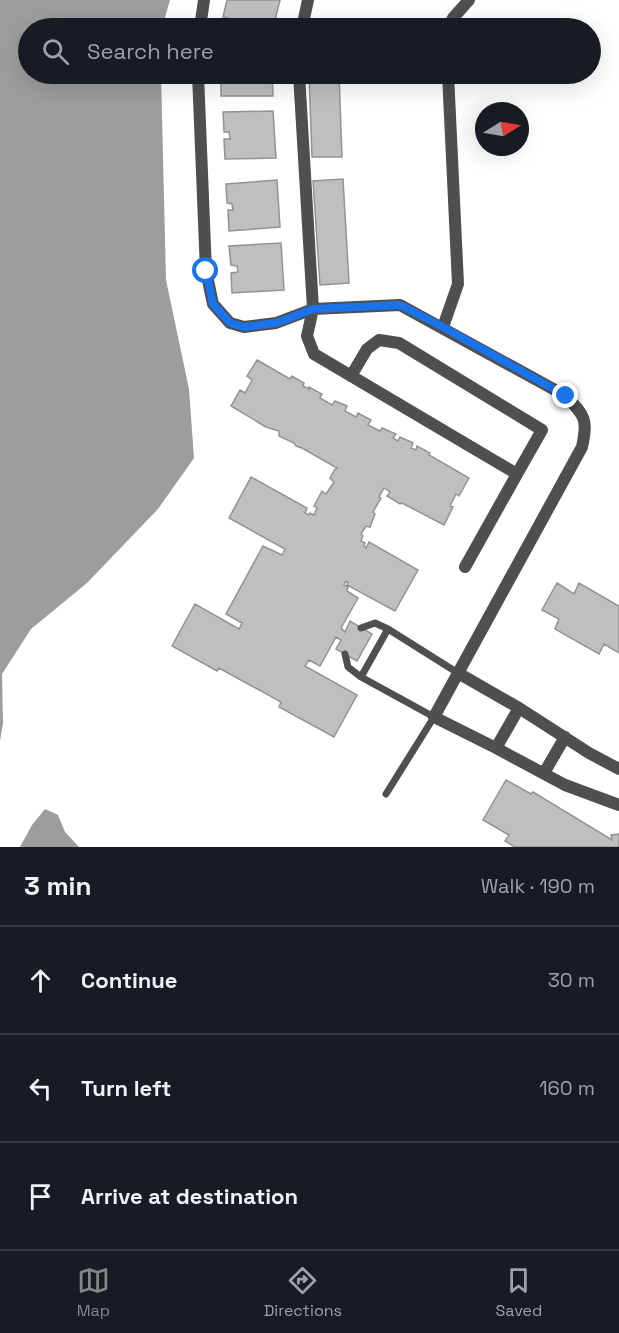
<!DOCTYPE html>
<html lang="en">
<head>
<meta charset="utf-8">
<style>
	:root { --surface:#171b24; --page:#20242c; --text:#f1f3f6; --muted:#9ea1a6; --line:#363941; --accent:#858687 }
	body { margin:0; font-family:"Space Grotesk",sans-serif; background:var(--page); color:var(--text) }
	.compass { position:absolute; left:475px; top:102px; width:54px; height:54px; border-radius:50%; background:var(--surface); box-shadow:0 6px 24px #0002; rotate:79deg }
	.stop { position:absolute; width:18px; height:18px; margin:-14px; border:4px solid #1a73e8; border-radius:50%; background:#fff }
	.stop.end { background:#1a73e8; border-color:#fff; box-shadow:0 2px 6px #0008 }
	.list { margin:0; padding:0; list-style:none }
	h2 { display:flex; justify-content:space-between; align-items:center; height:78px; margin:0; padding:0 24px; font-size:26px }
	h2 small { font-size:20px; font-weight:400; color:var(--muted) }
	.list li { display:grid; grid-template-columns:39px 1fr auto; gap:18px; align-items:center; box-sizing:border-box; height:108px; padding:0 24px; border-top:2px solid var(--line) }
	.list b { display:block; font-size:22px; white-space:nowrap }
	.list em { font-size:20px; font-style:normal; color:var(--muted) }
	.icon { flex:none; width:33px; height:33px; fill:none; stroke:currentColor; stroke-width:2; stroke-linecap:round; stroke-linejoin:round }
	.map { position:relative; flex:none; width:619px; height:847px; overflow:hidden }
	.search { position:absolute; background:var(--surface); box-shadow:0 6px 24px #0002; left:18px; right:18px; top:18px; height:66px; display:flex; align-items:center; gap:15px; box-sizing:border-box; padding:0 21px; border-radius:33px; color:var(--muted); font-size:22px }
	.sheet { height:402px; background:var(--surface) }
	nav { display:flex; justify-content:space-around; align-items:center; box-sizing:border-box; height:84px; border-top:2px solid var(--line); background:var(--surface); font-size:16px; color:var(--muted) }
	nav a { display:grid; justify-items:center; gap:3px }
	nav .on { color:var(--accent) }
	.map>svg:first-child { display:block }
	.water { fill:#9d9d9d }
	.building { fill:#bfbfbf; stroke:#939393; stroke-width:1.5 }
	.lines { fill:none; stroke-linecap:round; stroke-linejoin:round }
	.service { stroke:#4f4f4f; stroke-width:7 }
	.minor { stroke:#4f4f4f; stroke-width:12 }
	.route { stroke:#1a73e8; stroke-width:8 }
</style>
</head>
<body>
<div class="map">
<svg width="619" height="847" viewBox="0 0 619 847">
	<rect width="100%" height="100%" fill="#fff"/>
	<path class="water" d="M0,0H170L162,28H28V74H161L166,280L189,389L194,458L158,509L87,583L31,629L2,674L3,723L0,741Z
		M45,809L58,815L65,832L79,847H20L32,825Z"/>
	<path class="building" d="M227,0H280L273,28L223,17Z
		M227,74H272L273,96H221V77H227Z
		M309,74H339L342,157H312Z
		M273,111L276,158L225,159L224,139H230L229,132H224L223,112Z
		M343,179L349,283L320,285L313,181Z
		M277,180L280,227L229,231L228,210H233L232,204L227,203L226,184Z
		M281,243L284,290L232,293L231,273L238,272L237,266L231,265L229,246Z
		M257,360L290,379L292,376L304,383L303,386L309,389V387L322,394L320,398L332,405L335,401L347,406L345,411L356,417L358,413L371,420L368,425L380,431L382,428L396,434L393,438L398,441L400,437L413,443L411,448L416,450L417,446L430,453L429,455L469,478L459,496L456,494L450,506L453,507L444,525L402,503L400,504L387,496L390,492L384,488L379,497L381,498L373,512L375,514L370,527L366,526L361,534L363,536L361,541L365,543L364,546L366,548L369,542L418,570L395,611L347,585L348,582H345L344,585L348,587L347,591L358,598L341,628L345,632L350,621L372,634L357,661L336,649L341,640L336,637L320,666L309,660L305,666L357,695L334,737L279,707L281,702L219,668L217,671L172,646L195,604L239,629L242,623L226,614L263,546L282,555L285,549L229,518L251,477L307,508L305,513L309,515L310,513L314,515L317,508L314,506L322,491L326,494L334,482L330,478L335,469L337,468L302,448L296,446L294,443L279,436V431L266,427L231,406L240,390L245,393L252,380L247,376Z
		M557,583L574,594L579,583L619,606V653L604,644L599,654L555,629L559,619L542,610Z
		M506,780L531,794L533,792L612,840L611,835L619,834V847H515L505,841L509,835L483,820Z"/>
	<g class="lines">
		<path class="service" d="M361,628L375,623L388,629L458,673
			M345,654L348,667L361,677L434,717L386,794
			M361,677L388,629"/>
		<path class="minor" d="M200,28L204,0
			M302,28L308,0
			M449,28L453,18L469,0
			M198,74L206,271L213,304L230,323L244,327L276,323L313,309L400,305L566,396C585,416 588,419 582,447L434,717L496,748L565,785L619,805
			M299,74L313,309L307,336L314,354L517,474L465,567
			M443,327L458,284L448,74
			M351,376L367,349L379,340L399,343L542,430L517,474
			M458,673L519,708L589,753L619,769
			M496,748L519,708
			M544,773L565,737"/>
	</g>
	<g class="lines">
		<path class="route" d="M206,271L213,304L230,323L244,327L276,323L313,309L400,305L443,327L566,396"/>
	</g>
</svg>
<svg class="compass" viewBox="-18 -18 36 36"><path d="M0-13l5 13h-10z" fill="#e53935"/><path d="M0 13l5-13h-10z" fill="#9ea1a6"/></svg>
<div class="stop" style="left:206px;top:271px"></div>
<div class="stop end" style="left:566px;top:396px"></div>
<div class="search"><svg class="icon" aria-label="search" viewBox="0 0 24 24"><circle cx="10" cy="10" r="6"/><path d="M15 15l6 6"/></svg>Search here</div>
</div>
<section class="sheet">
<h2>3 min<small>Walk · 190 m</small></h2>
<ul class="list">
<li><svg class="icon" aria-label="ahead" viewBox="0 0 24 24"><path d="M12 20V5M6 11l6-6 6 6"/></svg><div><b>Continue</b></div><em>30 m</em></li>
<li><svg class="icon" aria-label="left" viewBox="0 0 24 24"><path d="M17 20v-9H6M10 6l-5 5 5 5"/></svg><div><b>Turn left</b></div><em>160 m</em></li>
<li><svg class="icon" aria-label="arrive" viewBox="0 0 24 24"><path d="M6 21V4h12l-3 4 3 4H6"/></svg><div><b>Arrive at destination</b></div></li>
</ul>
</section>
<nav>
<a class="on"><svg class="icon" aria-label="map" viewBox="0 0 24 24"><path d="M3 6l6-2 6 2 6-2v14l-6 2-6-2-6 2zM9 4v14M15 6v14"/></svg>Map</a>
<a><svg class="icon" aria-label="directions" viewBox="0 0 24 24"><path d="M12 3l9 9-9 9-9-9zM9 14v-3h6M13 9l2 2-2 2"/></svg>Directions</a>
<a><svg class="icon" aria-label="saved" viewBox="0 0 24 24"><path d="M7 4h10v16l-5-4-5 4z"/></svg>Saved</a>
</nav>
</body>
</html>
